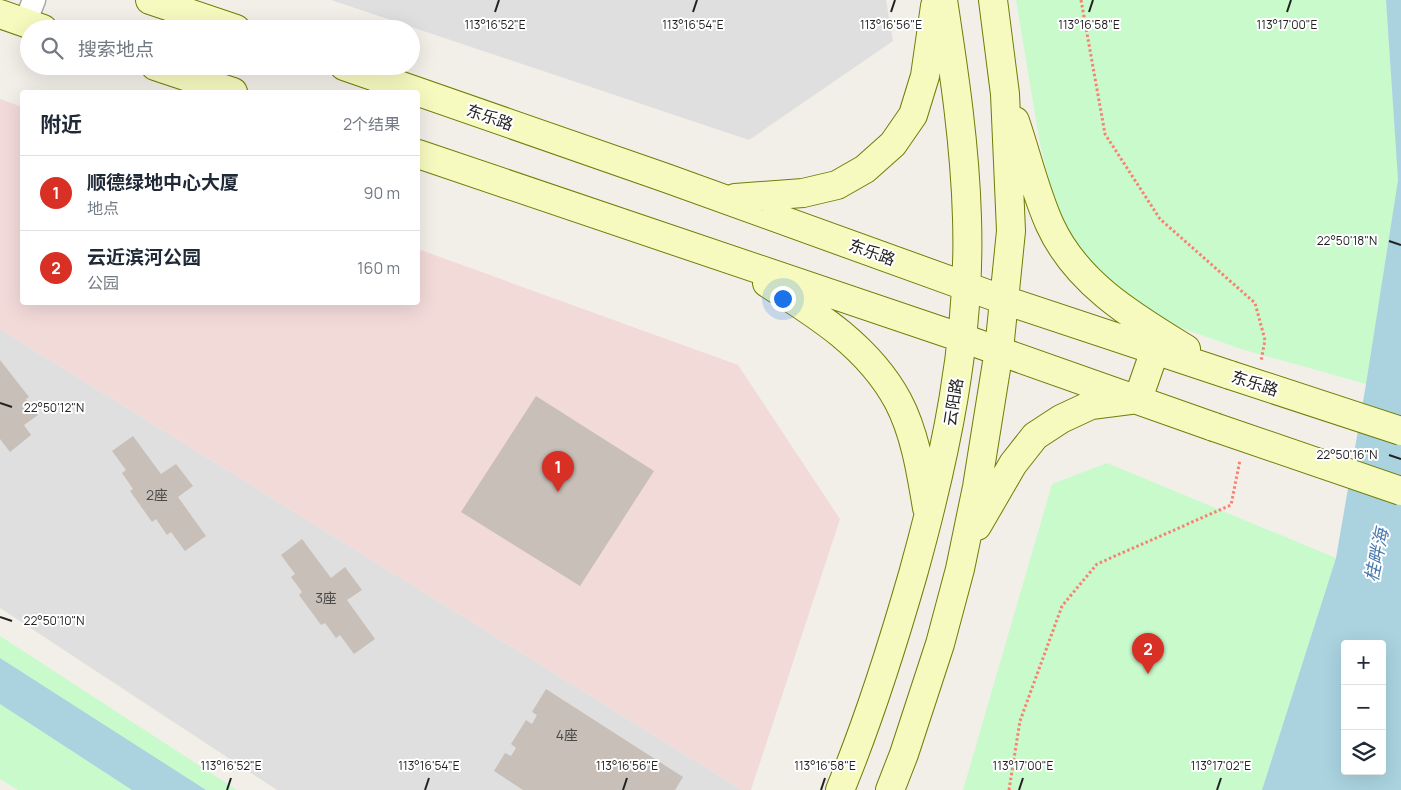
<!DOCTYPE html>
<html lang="zh">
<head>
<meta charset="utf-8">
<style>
	:root { --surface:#fff; --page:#f6f6f7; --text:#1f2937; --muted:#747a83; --line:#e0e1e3; --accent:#d93025 }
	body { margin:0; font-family:Manrope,"Noto Sans SC",sans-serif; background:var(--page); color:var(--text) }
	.controls { position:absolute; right:15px; bottom:15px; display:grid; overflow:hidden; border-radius:5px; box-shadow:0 5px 20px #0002 }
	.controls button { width:45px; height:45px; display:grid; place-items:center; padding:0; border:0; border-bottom:1px solid var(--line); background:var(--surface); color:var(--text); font:25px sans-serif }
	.you { position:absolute; left:782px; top:298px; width:18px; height:18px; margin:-12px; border:4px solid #fff; border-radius:50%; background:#1a73e8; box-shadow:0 0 0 8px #1a73e833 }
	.badge { display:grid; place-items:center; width:32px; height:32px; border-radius:50%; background:var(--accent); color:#fff; font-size:16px; font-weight:700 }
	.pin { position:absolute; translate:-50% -41px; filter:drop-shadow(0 1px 2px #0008) }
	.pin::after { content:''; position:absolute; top:26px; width:18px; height:15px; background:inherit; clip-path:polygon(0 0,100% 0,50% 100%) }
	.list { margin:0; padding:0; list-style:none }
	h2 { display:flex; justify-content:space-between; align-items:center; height:65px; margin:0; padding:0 20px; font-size:21px }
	h2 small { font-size:16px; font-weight:400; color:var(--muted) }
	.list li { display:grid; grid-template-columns:32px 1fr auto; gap:15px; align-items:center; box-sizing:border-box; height:75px; padding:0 20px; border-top:1px solid var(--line) }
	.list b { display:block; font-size:19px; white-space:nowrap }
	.list p { margin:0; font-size:16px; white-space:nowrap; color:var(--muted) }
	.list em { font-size:16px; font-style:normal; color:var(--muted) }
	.icon { flex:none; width:28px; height:28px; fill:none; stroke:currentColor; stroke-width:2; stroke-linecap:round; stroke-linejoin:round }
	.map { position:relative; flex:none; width:1401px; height:790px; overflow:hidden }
	.search { position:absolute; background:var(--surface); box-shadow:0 5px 20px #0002; left:20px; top:20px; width:400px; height:55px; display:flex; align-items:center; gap:12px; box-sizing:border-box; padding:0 18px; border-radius:28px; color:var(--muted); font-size:19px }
	.panel { position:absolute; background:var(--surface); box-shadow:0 5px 20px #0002; left:20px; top:90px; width:400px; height:215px; border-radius:5px }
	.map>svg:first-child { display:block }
	.residential { fill:#e0dfdf }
	.commercial { fill:#f2dad9 }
	.park { fill:#c8facc }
	.water { fill:#aad3df; fill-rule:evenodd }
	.building { fill:#c7bfb8 }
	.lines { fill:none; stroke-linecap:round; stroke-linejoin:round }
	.street-casing { stroke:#a9a9a9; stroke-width:25 }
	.secondary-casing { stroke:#707d05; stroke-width:30 }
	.path { stroke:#fa8072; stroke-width:3; stroke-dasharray:2.5 2.5; stroke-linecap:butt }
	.street { stroke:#fff; stroke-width:22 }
	.secondary { stroke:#f7fabf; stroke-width:28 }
	.secondary-bridge-casing { stroke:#707d05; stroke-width:30; stroke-linecap:butt }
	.secondary-bridge { stroke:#f7fabf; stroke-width:28 }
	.ticks { fill:none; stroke:#222; stroke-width:2 }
	.labels { text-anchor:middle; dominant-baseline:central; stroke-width:4; stroke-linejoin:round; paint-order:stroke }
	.number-label { font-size:14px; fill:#4b4948 }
	.street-label { font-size:16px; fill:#222; stroke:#fff }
	.water-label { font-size:18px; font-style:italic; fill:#4a7aab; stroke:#fff }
	.ticks-label { font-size:12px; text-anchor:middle; fill:#222; stroke:#fff; stroke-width:4; stroke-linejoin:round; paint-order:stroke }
</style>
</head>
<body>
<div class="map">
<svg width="1401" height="790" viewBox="0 0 1401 790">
	<rect width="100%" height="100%" fill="#f2efe9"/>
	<path class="residential" d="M331,0H886L893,41L749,140Z
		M0,329L742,790H277L0,608Z"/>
	<path class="commercial" d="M0,99L22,107V302H418V249L738,365L840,519L751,790H742L0,329Z"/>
	<path class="park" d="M1016,0H1386L1398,180L1366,384L1241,349L1176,326L1108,288L1062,233L1040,144Z
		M1107,463L1336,558L1262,790H963L1052,484Z
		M0,636L237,790H18L0,779Z"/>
	<path class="water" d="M1386,0H1401V790H1262L1336,558L1366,384L1398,180ZM1345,644H1382V771H1345Z
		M0,658L206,790H132L0,704Z"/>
	<path class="building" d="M0,360L29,397L26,399L38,415L24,425L31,435L10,452L0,439Z
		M536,396L654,471L580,586L461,512Z
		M133,436L161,474L176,464L193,486L178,497L206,536L185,551L171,532L167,535L156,519L152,522L130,491L133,489L122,473L126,470L112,451Z
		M302,539L331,578L345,567L362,590L347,600L375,639L354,654L340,635L336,638L325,623L321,625L299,595L302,592L291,577L295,574L281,555Z
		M546,689L683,777L675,790H523L494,771L505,753L511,756L516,748L511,744L526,720L532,724L537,715L532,712Z"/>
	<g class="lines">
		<g class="street-casing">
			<path id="street" d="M25,23L34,0"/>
		</g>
		<g class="secondary-casing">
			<path id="secondary" d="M150,0L236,29
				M0,14L43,29
				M155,66L233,92
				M344,66L666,178L1004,300L1230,375
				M1015,121C1027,156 1035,192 1050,225C1077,284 1134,317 1186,349
				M418,154L962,338L1214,427
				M735,198L803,193L837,185L865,169L893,144L913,115L925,76L935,6
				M767,283C818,315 869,347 898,401C915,433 921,472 927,508
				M977,526L1013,464L1035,436L1061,419L1091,405L1138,399L1155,350
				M840,790C869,720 892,647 913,574C945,459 971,339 967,218C965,145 954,72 943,0
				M890,790L904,754L940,644L960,569L977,487L999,350L1011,231L1005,94L993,0"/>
		</g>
		<path class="path" d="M1081,0L1105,134L1160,219L1255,303L1265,340L1261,361
			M1009,790L1020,721L1062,606L1097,564L1231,505L1240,460"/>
		<use href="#street" class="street"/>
		<use href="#secondary" class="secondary"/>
		<g class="secondary-bridge-casing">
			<path id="secondary-bridge" d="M1230,375L1401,431
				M1214,427L1401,491"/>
		</g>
		<use href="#secondary-bridge" class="secondary-bridge"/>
	</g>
	<path class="ticks" d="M495,12L499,0M693,12L697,0M891,12L895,0M1089,12L1093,0M1287,12L1291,0M1389,241L1401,245M0,403L12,407M1389,455L1401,459M0,617L12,621M227,790L231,778M425,790L429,778M623,790L627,778M821,790L825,778M1019,790L1023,778M1217,790L1221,778"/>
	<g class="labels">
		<g class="number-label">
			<text x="157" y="494">2座</text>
			<text x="326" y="597">3座</text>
			<text x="567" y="734">4座</text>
		</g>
		<g class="street-label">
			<text transform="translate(490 117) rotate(19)">东乐路</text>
			<text transform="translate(872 252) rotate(20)">东乐路</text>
			<text transform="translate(1255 383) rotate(18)">东乐路</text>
			<text transform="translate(953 402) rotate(-81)">云阳路</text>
		</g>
		<g class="water-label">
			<text transform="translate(1376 555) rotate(-78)">桂畔海</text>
		</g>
	</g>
	<g class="ticks-label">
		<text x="495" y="29">113°16'52"E</text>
		<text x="693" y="29">113°16'54"E</text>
		<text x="891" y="29">113°16'56"E</text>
		<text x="1089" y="29">113°16'58"E</text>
		<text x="1287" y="29">113°17'00"E</text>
		<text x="1347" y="245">22°50'18"N</text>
		<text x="54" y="412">22°50'12"N</text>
		<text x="1347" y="459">22°50'16"N</text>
		<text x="54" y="625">22°50'10"N</text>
		<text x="231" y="770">113°16'52"E</text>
		<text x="429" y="770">113°16'54"E</text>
		<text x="627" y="770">113°16'56"E</text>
		<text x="825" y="770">113°16'58"E</text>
		<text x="1023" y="770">113°17'00"E</text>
		<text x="1221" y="770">113°17'02"E</text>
	</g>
</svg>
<div class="controls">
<button>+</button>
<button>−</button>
<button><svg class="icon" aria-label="layers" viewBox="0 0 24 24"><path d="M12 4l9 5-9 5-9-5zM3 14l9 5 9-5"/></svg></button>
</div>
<div class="you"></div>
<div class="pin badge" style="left:558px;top:492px">1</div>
<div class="pin badge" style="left:1148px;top:674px">2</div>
<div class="search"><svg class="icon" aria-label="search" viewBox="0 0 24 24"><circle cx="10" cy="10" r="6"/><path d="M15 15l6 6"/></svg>搜索地点</div>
<section class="panel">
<h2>附近<small>2个结果</small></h2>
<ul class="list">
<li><span class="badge">1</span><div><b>顺德绿地中心大厦</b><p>地点</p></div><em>90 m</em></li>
<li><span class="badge">2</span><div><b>云近滨河公园</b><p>公园</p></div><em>160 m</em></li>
</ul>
</section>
</div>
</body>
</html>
